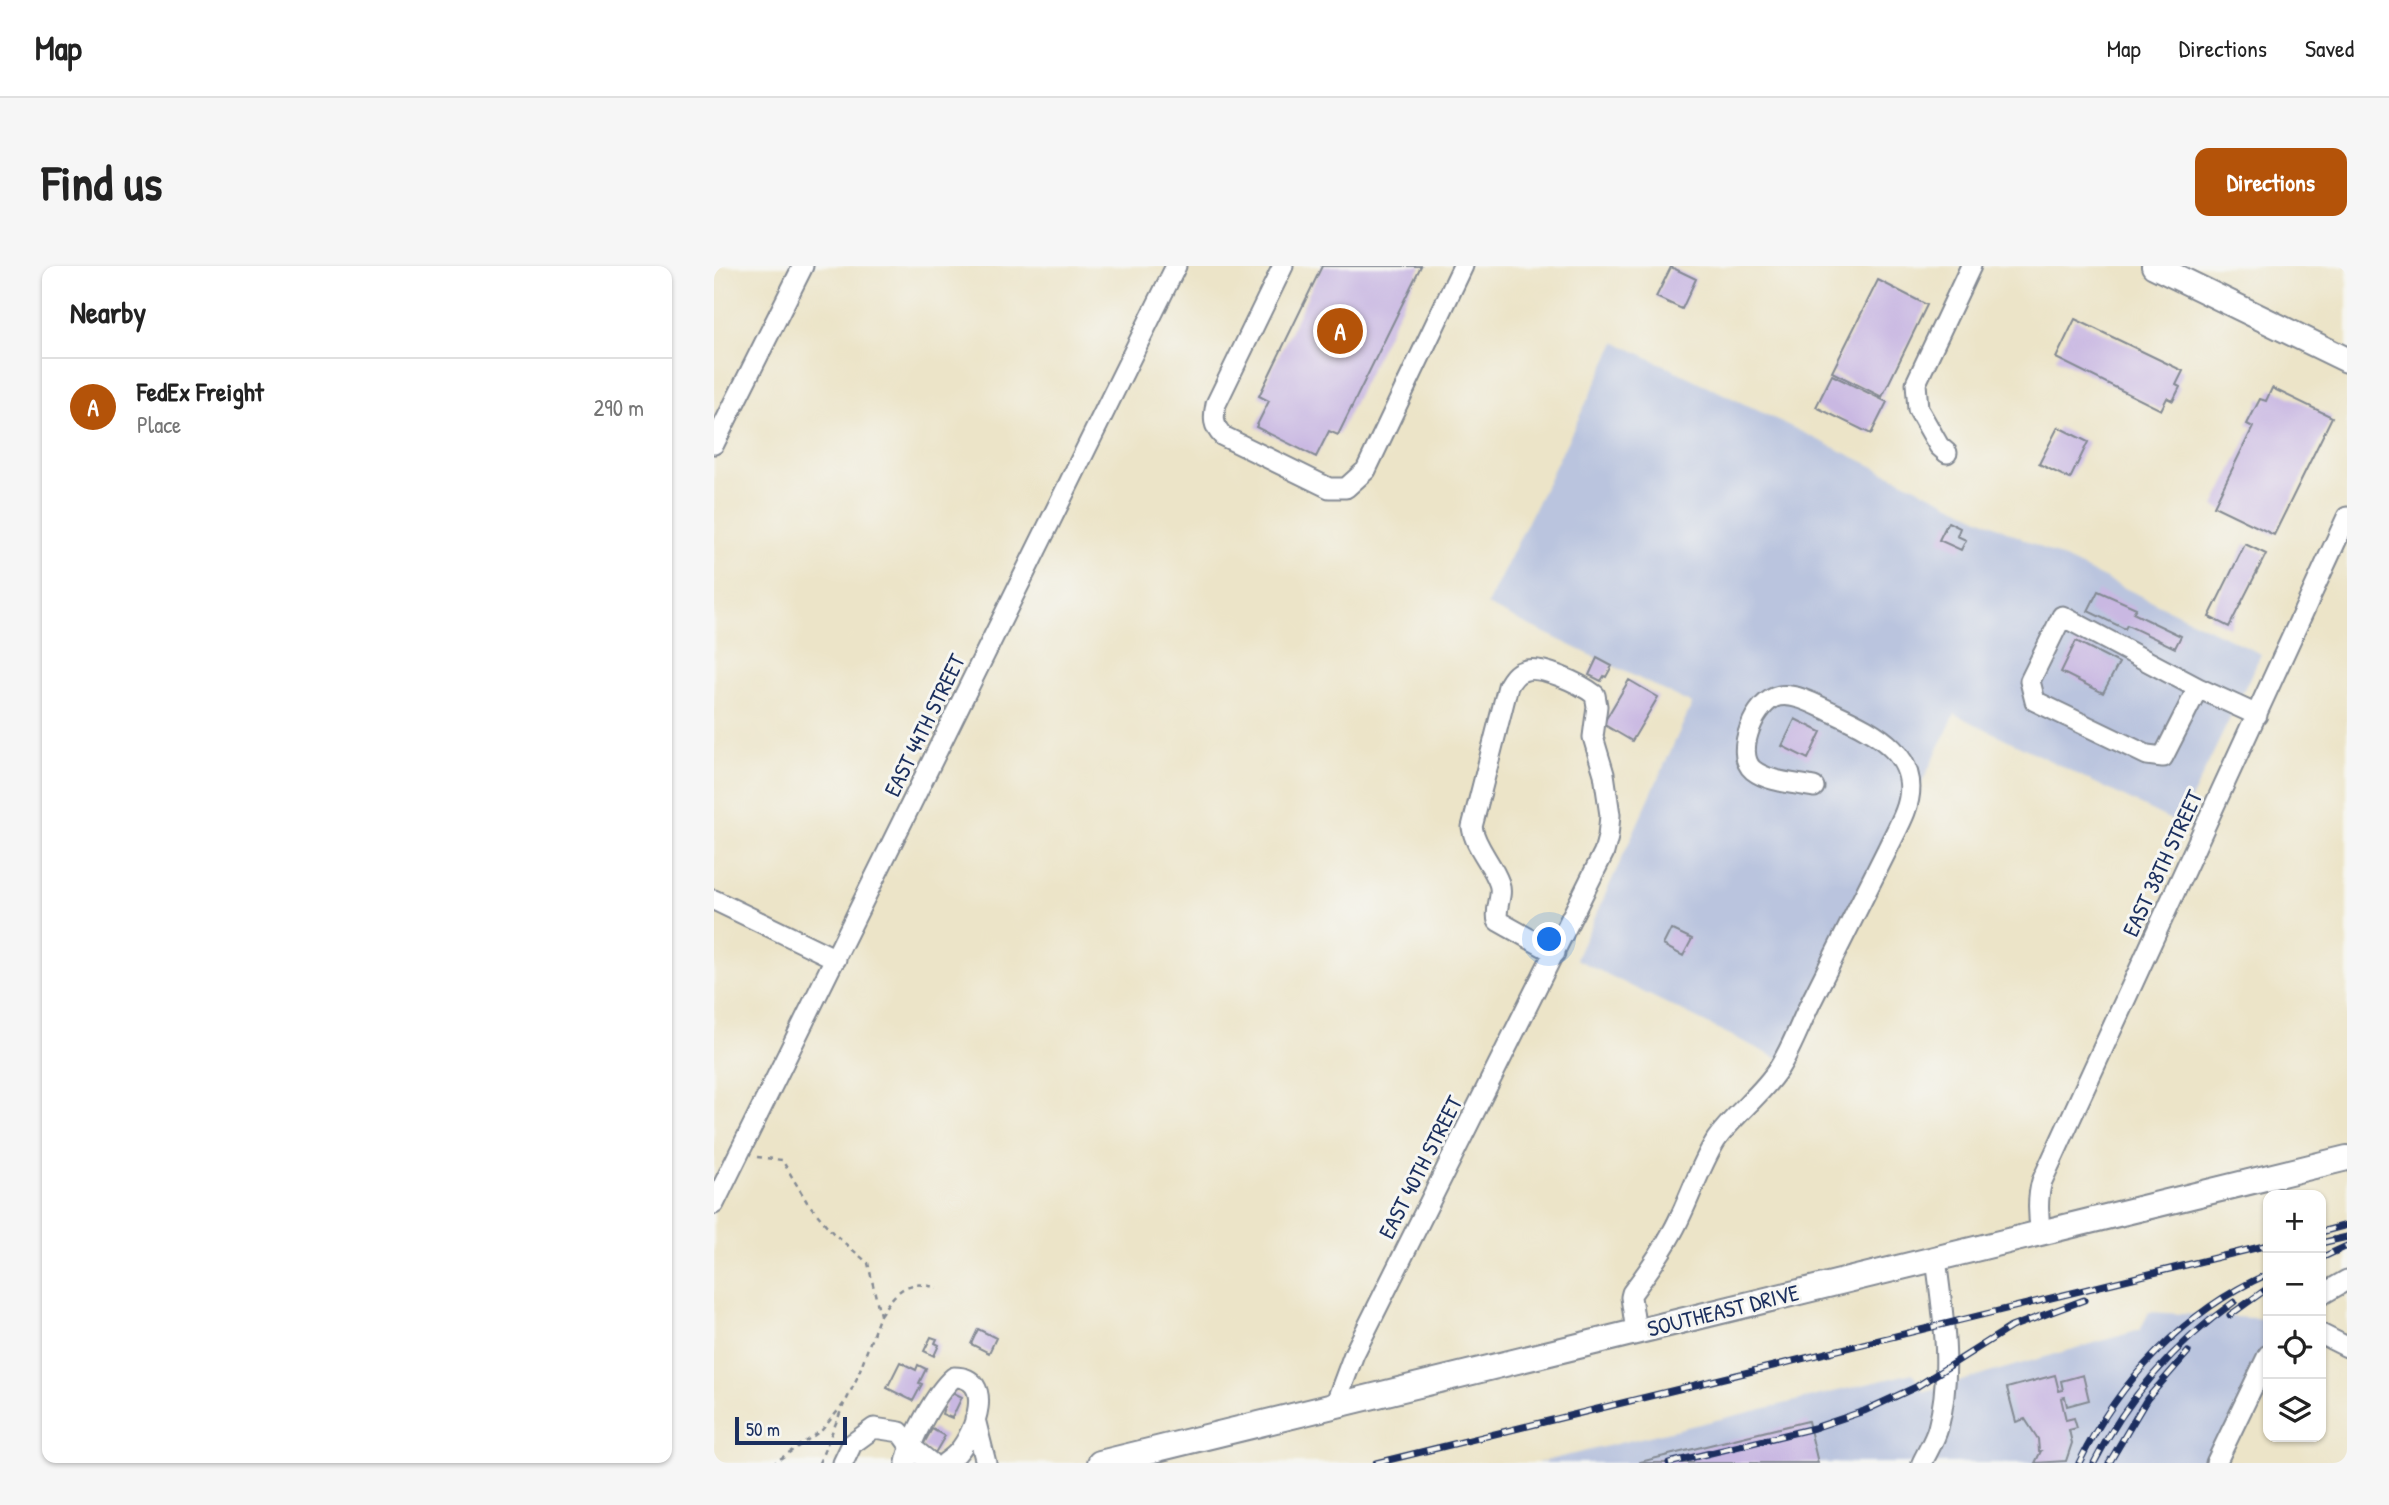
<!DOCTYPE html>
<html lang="en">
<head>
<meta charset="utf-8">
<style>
	:root { --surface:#fff; --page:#f6f6f6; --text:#222; --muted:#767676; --line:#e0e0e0; --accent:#b45309 }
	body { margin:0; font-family:"Patrick Hand",sans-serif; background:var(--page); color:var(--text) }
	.controls { position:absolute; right:21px; bottom:21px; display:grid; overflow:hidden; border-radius:14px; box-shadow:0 2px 5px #0004 }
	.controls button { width:63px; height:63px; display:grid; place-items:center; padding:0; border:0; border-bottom:2px solid var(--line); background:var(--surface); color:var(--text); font:35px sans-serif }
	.scale { position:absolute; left:21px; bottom:18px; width:112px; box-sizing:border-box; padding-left:7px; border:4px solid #1b2f5e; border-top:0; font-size:19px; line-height:24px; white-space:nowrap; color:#1b2f5e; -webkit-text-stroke:5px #f6f6f2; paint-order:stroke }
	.you { position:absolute; left:836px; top:674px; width:24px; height:24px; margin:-18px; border:5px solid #fff; border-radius:50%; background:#1a73e8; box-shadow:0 0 0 10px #1a73e833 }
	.badge { display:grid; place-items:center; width:46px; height:46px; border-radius:50%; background:var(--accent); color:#fff; font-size:23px; font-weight:700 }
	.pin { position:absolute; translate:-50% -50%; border:4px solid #fff; box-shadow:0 2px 7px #0006 }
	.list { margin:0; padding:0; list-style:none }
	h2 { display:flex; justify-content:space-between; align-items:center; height:91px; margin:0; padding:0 28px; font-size:30px }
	h2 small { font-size:23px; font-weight:400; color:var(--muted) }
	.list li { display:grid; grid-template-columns:46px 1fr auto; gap:21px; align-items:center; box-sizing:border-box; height:98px; padding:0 28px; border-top:2px solid var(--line) }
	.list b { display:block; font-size:26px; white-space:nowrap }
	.list p { margin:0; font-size:23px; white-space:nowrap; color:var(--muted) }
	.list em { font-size:23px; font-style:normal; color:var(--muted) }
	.icon { flex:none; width:38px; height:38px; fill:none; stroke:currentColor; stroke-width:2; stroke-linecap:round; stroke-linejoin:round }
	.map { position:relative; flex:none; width:1633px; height:1197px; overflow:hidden; border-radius:14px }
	header { display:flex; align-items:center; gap:42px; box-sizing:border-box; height:98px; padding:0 35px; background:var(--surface); border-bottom:2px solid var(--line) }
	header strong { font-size:33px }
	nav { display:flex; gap:38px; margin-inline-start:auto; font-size:24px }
	.intro { display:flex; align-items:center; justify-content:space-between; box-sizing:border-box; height:168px; padding:0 42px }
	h1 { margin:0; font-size:49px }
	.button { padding:18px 32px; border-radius:14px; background:var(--accent); color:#fff; font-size:24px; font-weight:700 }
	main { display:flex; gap:42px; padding:0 42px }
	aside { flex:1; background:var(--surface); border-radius:14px; box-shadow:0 2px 5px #0004 }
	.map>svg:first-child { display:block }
	.industrial { fill:#bac4de }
	.building { fill:#c9b8e2 }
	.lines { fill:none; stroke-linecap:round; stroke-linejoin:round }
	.minor-casing { stroke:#848a93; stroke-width:23 }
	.major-casing { stroke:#848a93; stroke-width:28 }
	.path { stroke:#848a93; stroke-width:2.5; stroke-dasharray:5 5; stroke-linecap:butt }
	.minor { stroke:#fff; stroke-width:19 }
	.major { stroke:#fff; stroke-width:24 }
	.rail-casing { stroke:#1b2f5e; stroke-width:7 }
	.rail { stroke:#f6f6f2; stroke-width:4.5; stroke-dasharray:13; stroke-linecap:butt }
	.labels { text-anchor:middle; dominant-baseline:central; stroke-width:6; stroke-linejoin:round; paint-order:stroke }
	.street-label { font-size:23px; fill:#1b2f5e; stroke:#f6f6f2 }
</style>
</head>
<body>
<header>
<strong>Map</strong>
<nav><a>Map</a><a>Directions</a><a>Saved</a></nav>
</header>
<div class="intro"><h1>Find us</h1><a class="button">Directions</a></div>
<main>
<aside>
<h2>Nearby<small></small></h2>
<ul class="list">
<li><span class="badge">A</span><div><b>FedEx Freight</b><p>Place</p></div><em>290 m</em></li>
</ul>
</aside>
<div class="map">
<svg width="1633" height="1197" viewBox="0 0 1633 1197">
	<rect width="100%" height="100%" fill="#f6f6f2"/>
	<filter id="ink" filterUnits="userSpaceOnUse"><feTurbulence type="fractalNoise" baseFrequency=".0143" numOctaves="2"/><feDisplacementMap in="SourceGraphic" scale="14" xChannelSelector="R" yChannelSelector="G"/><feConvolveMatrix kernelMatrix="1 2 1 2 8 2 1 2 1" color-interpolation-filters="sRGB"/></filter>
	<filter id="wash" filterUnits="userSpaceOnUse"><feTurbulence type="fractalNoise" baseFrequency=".00686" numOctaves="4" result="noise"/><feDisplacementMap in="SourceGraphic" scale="28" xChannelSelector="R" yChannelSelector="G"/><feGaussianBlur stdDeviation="1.57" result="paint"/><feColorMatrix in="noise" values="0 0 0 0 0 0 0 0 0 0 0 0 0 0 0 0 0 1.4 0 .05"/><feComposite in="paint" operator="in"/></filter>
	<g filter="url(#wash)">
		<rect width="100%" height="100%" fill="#ece4c8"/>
		<path class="industrial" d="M902,76L1547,388L1465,558L1241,448L1073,797L862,693L978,438L773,339Z
			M1435,1046L1554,1053V1089L1502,1197H822L1199,1107L1209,1126L1426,1064Z"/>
		<g id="blocks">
			<path class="building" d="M608,0H707L624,169L615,165L602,191L542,161L555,135L545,130Z
				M957,1L982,13L968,43L942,31Z
				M1164,14L1213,39L1168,131L1118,106Z
				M1361,53L1469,105L1462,119L1466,121L1459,135L1453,132L1447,144L1342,92Z
				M1118,109L1173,136L1157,168L1102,141Z
				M1558,122L1618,151L1560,269L1500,240L1539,161L1533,158L1546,133L1552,135Z
				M1344,161L1374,176L1356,213L1325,198Z
				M1234,256L1246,262L1243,270L1252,274L1247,284L1225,274Z
				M1531,278L1552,288L1515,361L1495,351Z
				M1384,325L1422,342L1419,347L1467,370L1461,382L1413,359L1411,363L1374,345Z
				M1362,375L1405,397L1389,427L1347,406Z
				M883,392L898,400L892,411L890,410L887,415L875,409Z
				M915,414L944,431L918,475L889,458Z
				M1081,453L1107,466L1094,493L1068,480Z
				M957,663L978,673L969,690L949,679Z
				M264,1063L282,1072L275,1087L257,1078Z
				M217,1071L223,1073L221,1077L225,1079L220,1090L210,1085Z
				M186,1096L202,1104L204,1099L212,1103L205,1117L208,1118L199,1135L173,1122Z
				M1341,1109L1345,1125L1349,1124L1347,1115L1369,1109L1375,1134L1353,1140L1351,1131L1347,1132L1352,1154L1360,1152L1363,1162L1355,1164L1358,1177L1352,1195L1321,1197L1327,1185H1325L1324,1173L1311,1153L1302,1156L1293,1122Z
				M238,1126L248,1131L238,1152L228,1148L233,1130L236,1131Z
				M1094,1155L1104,1197H926V1196Z
				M218,1163L231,1170L221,1187L208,1181Z"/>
		</g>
	</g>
	<g filter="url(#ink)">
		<use href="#blocks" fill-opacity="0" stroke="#848a93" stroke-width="2"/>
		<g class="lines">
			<g class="minor-casing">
				<path id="minor" d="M569,0L502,138C499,152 499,160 509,170L615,222H632L652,204L749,0
					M0,178L89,0
					M1233,187L1225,180L1204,143L1202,117L1257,0
					M1484,422L1348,350L1316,415L1321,435L1433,489L1449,491L1484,422L1543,449
					M0,634L122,693
					M0,938L462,0
					M1327,967C1324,950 1323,932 1328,915L1633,251
					M1607,1029L1633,1014
					M922,1066L917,1031L918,1027C933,1007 947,987 959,965C975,936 984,903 1002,874C1020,848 1048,829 1065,802C1077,783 1085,761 1095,740C1121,688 1147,636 1173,584C1179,571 1186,559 1191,546C1212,491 1161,466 1120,447C1104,440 1083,427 1065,430C1042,434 1019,487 1039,504C1054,516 1081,517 1100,521
					M1607,1068L1633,1081
					M621,1139L640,1088L890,586L894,571L896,549L890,508L879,471L883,440L881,429C867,418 826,398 809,405C802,407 798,413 794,420L758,561C761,581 778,597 785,617C790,630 780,642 784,655L841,687
					M261,1153L272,1197
					M129,1197L138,1178L160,1162L186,1166L196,1180L217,1197
					M192,1197C196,1174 222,1126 240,1111C282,1111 261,1167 244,1186C241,1190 235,1194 231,1197
					M1208,1197C1213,1186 1221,1174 1224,1162C1239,1107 1229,1048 1222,993
					M1502,1197L1554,1089"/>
			</g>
			<g class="major-casing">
				<path id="major" d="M1440,0L1633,94
					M386,1197L1633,892"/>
			</g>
			<path class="path" d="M43,891L68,894L93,936L119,967L154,997L166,1049L143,1112L132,1135L108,1164L60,1197
				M166,1049C182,1025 193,1012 223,1022
				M105,1197L130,1138"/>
			<use href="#minor" class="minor"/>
			<use href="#major" class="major"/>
			<g class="rail-casing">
				<path id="rail" d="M1607,966L1633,959
					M1607,977L1633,971
					M1607,992L1633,980
					M1516,1049L1554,1022
					M662,1197L1554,979
					M955,1197L1100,1162L1150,1145L1202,1121L1297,1061L1370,1034
					M1365,1197C1405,1115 1470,1045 1554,1008
					M1380,1197C1413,1132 1461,1078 1520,1036
					M1395,1197L1433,1133L1474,1086"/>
			</g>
			<use href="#rail" class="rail"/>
		</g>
	</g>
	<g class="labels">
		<g class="street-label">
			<text transform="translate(210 459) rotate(-64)">EAST 44TH STREET</text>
			<text transform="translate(1448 597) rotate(-65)">EAST 38TH STREET</text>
			<text transform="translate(706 901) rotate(-63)">EAST 40TH STREET</text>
			<text transform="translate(1009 1044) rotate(-14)">SOUTHEAST DRIVE</text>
		</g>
	</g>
</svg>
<div class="controls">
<button>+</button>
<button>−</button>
<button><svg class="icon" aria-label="locate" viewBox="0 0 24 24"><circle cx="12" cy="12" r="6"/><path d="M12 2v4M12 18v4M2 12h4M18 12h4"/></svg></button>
<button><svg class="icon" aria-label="layers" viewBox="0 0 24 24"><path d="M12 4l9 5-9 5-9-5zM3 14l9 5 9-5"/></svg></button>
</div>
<div class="scale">50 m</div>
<div class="you"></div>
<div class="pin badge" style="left:626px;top:65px">A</div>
</div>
</main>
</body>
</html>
